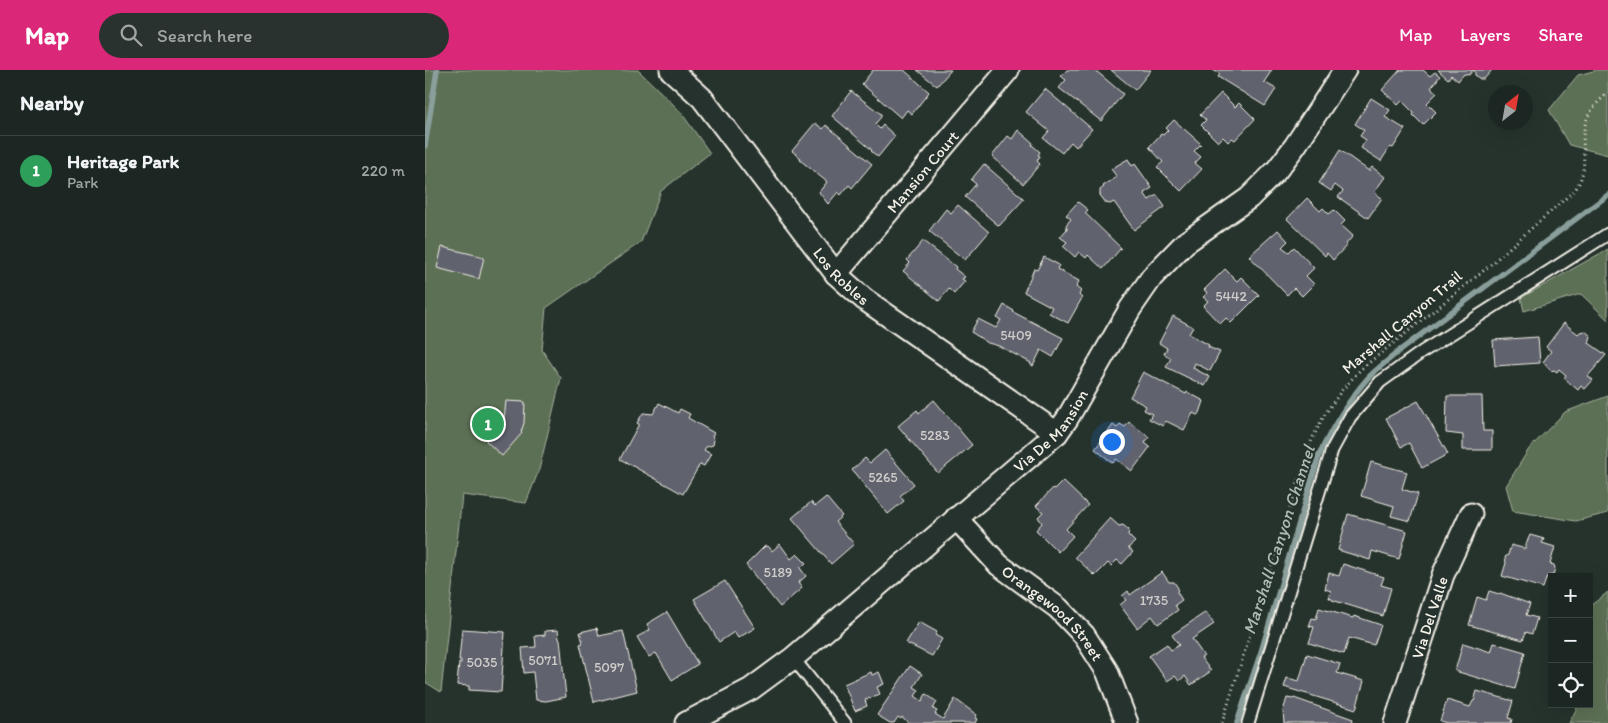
<!DOCTYPE html>
<html lang="en">
<head>
<meta charset="utf-8">
<style>
	:root { --surface:#1c2622; --page:#29322f; --text:#f1f3f6; --muted:#a0a5a5; --line:#3a4340; --accent:#db2777 }
	body { margin:0; font-family:Itim,sans-serif; background:var(--page); color:var(--text) }
	.controls { position:absolute; right:15px; bottom:15px; display:grid; overflow:hidden; border-radius:0px; box-shadow:0 5px 20px #0002 }
	.controls button { width:45px; height:45px; display:grid; place-items:center; padding:0; border:0; border-bottom:1px solid var(--line); background:var(--surface); color:var(--text); font:25px sans-serif }
	.compass { position:absolute; left:1063px; top:15px; width:45px; height:45px; border-radius:50%; background:var(--surface); box-shadow:0 5px 20px #0002; rotate:31deg }
	.you { position:absolute; left:686px; top:371px; width:18px; height:18px; margin:-12px; border:4px solid #fff; border-radius:50%; background:#1a73e8; box-shadow:0 0 0 8px #1a73e833 }
	.badge { display:grid; place-items:center; width:32px; height:32px; border-radius:50%; background:var(--accent); color:#fff; font-size:16px; font-weight:700 }
	.pin { position:absolute; translate:-50% -50%; border:2px solid #fff; box-shadow:0 1px 5px #0006 }
	.list { margin:0; padding:0; list-style:none }
	h2 { display:flex; justify-content:space-between; align-items:center; height:65px; margin:0; padding:0 20px; font-size:21px }
	h2 small { font-size:16px; font-weight:400; color:var(--muted) }
	.list li { display:grid; grid-template-columns:32px 1fr auto; gap:15px; align-items:center; box-sizing:border-box; height:70px; padding:0 20px; border-top:1px solid var(--line) }
	.list b { display:block; font-size:19px; white-space:nowrap }
	.list p { margin:0; font-size:16px; white-space:nowrap; color:var(--muted) }
	.list em { font-size:16px; font-style:normal; color:var(--muted) }
	.icon { flex:none; width:28px; height:28px; fill:none; stroke:currentColor; stroke-width:2; stroke-linecap:round; stroke-linejoin:round }
	.map { position:relative; flex:none; width:1183px; height:653px; overflow:hidden }
	header { display:flex; align-items:center; gap:30px; box-sizing:border-box; height:70px; padding:0 25px; background:var(--accent); color:#fff }
	header strong { font-size:24px }
	nav { display:flex; gap:28px; margin-inline-start:auto; font-size:18px }
	.search { width:350px; height:45px; background:var(--page); display:flex; align-items:center; gap:12px; box-sizing:border-box; padding:0 18px; border-radius:28px; color:var(--muted); font-size:19px }
	main { display:flex }
	aside { flex:1; background:var(--surface) }
	.map>svg:first-child { display:block }
	.green { fill:#5b7054; stroke:#a8b09e }
	.lines { fill:none; stroke-linecap:round; stroke-linejoin:round }
	.stream { stroke:#8a9f9b; stroke-width:5.5 }
	.building { fill:#60626e; stroke:#f4f1e8 }
	.lane-casing { stroke:#f4f1e8; stroke-width:15 }
	.street-casing { stroke:#f4f1e8; stroke-width:25 }
	.path { stroke:#f4f1e8; stroke-width:3; stroke-dasharray:1 4; stroke-linecap:butt }
	.lane { stroke:#26332d; stroke-width:11 }
	.street { stroke:#26332d; stroke-width:21 }
	.labels { text-anchor:middle; dominant-baseline:central; stroke-width:4; stroke-linejoin:round; paint-order:stroke }
	.number-label { font-size:14px; fill:#cfcdca }
	.street-label { font-size:16px; fill:#f4f1e8; stroke:#26332d }
	.water-label { font-size:18px; font-style:italic; fill:#aebbb5; stroke:#26332d }
</style>
</head>
<body>
<header>
<strong>Map</strong>
<div class="search"><svg class="icon" aria-label="search" viewBox="0 0 24 24"><circle cx="10" cy="10" r="6"/><path d="M15 15l6 6"/></svg>Search here</div>
<nav><a>Map</a><a>Layers</a><a>Share</a></nav>
</header>
<main>
<aside>
<h2>Nearby<small></small></h2>
<ul class="list">
<li><span class="badge" style="background:#2e9e5b">1</span><div><b>Heritage Park</b><p>Park</p></div><em>220 m</em></li>
</ul>
</aside>
<div class="map">
<svg width="1183" height="653" viewBox="0 0 1183 653">
	<rect width="100%" height="100%" fill="#26332d"/>
	<filter id="ink" filterUnits="userSpaceOnUse"><feTurbulence type="fractalNoise" baseFrequency=".02" numOctaves="2"/><feDisplacementMap in="SourceGraphic" scale="10" xChannelSelector="R" yChannelSelector="G"/><feConvolveMatrix kernelMatrix="1 2 1 2 8 2 1 2 1" color-interpolation-filters="sRGB"/></filter>
	<g filter="url(#ink)">
		<path class="green" d="M0,0H213L255,41L285,83L236,121L216,172L121,238L117,280L136,308L114,400L101,433L37,425L16,622L0,612Z
			M1172,0H1183V85L1144,75L1124,40L1153,5Z
			M1183,179V250L1156,224L1099,241L1096,228Z
			M1183,326V443L1151,451L1088,441L1081,416L1104,379L1140,342Z
			M1183,522V653H1144L1154,634H1164L1165,536Z"/>
		<g class="lines">
			<path class="stream" d="M0,76L12,0
				M812,653L836,582L894,385C907,358 922,332 942,309C951,299 964,290 974,281L1183,125"/>
		</g>
		<path class="building" d="M448,0H479L504,22L487,44L482,40L476,48L437,14Z
			M492,0H526L512,16Z
			M642,0H670L698,24L676,51L634,18L641,10L636,6Z
			M686,0H726L710,20Z
			M788,0H847L839,12L851,19L840,36L793,7L795,4Z
			M975,0H998L1005,6L1010,2L1015,6L1006,18L1012,23L1002,33L1011,42L998,55L988,45L989,43L977,31L973,35L957,20Z
			M1013,0H1048L1044,5L1039,4L1033,11L1026,5L1023,9Z
			M1048,0H1067L1059,9H1055L1050,5V2Z
			M620,19L667,59L651,77L646,72L637,83L618,68L624,61L601,42Z
			M426,21L456,44V47L450,54L455,59L458,55L470,66L453,87L446,81L447,80L407,46Z
			M796,23L810,37L814,33L830,49L810,70L807,68L803,72L798,67L793,72L776,55L781,50L775,45Z
			M946,28L965,40L960,47L980,59L968,78L965,77L956,91L936,78L941,70L935,66L939,60L930,54Z
			M749,50L776,74L769,81L776,87L770,93L777,99L756,121L732,97L738,92L724,77L736,64L738,65L743,60L741,58Z
			M390,53L398,59L401,55L447,94L427,118L424,115L416,125L413,122L403,134L394,122L402,112L375,90L376,88L367,81Z
			M593,60L608,73L607,75L615,82L613,85L615,86L612,91L615,94L598,114L567,86L583,66L587,69Z
			M915,80L944,101L947,97L960,107L950,121L951,124L957,128L943,148L913,127L918,121L910,115L906,121L894,113Z
			M703,89L707,96L710,94L727,118L719,123L724,130L732,125L740,137L709,160L689,132L685,134L681,133L675,125V120L679,117L678,116L692,107L686,99Z
			M559,94L599,129L574,156L540,127L551,114L546,110Z
			M882,128L895,141L898,138L904,144L909,140L920,151L916,155L928,166L921,174L922,175L908,190L902,183L900,186L862,149Z
			M653,132L663,140L660,143L696,178L678,199L663,185L661,188L654,182L650,187L638,176L642,172L635,167L642,159L641,155L646,149L641,145Z
			M533,135L564,162L540,190L504,161L521,139L526,143Z
			M853,160L863,171L857,177L864,182L869,177L889,198L881,206L889,214L877,226L869,218L862,225L824,186Z
			M498,171L531,197L530,199L540,207L537,209L540,211L529,224L524,219L514,231L478,201L485,193L482,190Z
			M17,177L59,187L54,209L12,198Z
			M619,187L634,195L632,199L654,211L651,217L656,221L654,225L657,228L643,253L624,243L627,237L599,222L609,199L612,200Z
			M800,199L812,211L816,207L834,225L806,253L801,248L795,254L778,236L783,231L778,227L783,223L779,220Z
			M579,235L589,241L588,242L638,268L628,287L616,280L608,296L605,294L606,293L574,276L563,273L546,262L553,249L571,258L576,250L572,248Z
			M748,246L768,257L764,264L784,275L783,277L795,282L785,301L770,293L768,298L785,307L780,316L741,297L746,288L739,284L742,278L734,273Z
			M1139,253L1153,264L1155,262L1160,261L1166,266L1164,273L1181,285L1163,306L1168,310L1160,319L1156,316L1153,320L1139,308L1141,305L1134,299L1132,302L1129,300L1126,301L1118,292L1126,281L1121,277Z
			M1113,267L1115,293L1070,296L1068,270Z
			M718,302L761,324L762,322L779,331L775,343L772,345L768,343L759,360L741,351L738,356L724,349L727,344L719,340L721,336L705,327Z
			M1022,326H1057L1058,361H1067V380H1038V365L1021,363Z
			M509,330L547,375L513,403L473,356L492,340L494,343Z
			M81,331L100,332L99,353L96,362L97,363L77,386L61,371L79,350Z
			M993,331L1023,384L997,398L984,373L976,377L961,348Z
			M234,333L253,343L255,339L265,344L263,348L289,363L287,366L289,370L288,375L281,377L279,380L286,384L279,396L275,394L258,424L195,389L214,354L212,353L218,343L228,344Z
			M704,352L724,367L720,373L725,377L707,401L691,389L688,393L670,379L688,355L692,358L695,354L700,357Z
			M460,380L489,414L475,426L479,431L463,444L427,400L440,388L445,393Z
			M946,392L982,402L977,419L993,424L985,451L966,446L969,436L936,426Z
			M638,411L663,435L641,459L648,466L633,482L611,460L617,453L613,447L618,442L611,436L628,418L630,419Z
			M401,427L417,446L410,452L429,474L406,494L367,448L386,432L390,436Z
			M923,444L982,461L974,489L947,481L945,490L913,480Z
			M685,448L694,456L698,455L704,460L703,465L710,472L703,478L708,482L697,494L692,490L686,496L683,493L670,506L650,487Z
			M1105,465L1119,469L1117,473L1130,477L1125,494L1129,495L1130,498L1128,505L1122,506L1118,518L1077,506L1081,493L1080,487L1083,485L1086,475L1101,479V474Z
			M355,474L366,489L372,484L381,493L375,498L381,506L373,513L377,518L355,537L321,495L340,476L344,477L347,481Z
			M918,494L959,507L956,515L966,518L958,546L907,530V529L904,528L906,521L900,519L904,503L914,506Z
			M737,502L744,512H749L753,518L752,522L757,530L750,535L753,540L733,554L727,546L712,558L695,535L701,530L697,526L703,521L705,525Z
			M300,511L330,558L313,568L309,562L294,572L269,529Z
			M1064,521L1074,524L1075,523L1105,534L1101,545L1112,548L1107,564L1101,562L1098,570L1044,555L1052,527L1061,530Z
			M894,538L928,548L929,546L956,555L949,575L924,568L919,584L884,573L889,557L884,556L887,548L891,549Z
			M242,542L273,594L247,610L231,583L224,587L212,567L225,560L222,554Z
			M781,542L789,554L767,569L779,586L776,588L786,601L766,615L760,606L754,611L750,606L742,611L724,586L742,574L746,580L754,575L747,565Z
			M494,552L512,562L510,565L517,569L507,586L481,573Z
			M172,558L174,566L198,561L212,621L169,632L155,574L158,573L155,562Z
			M37,559L80,562L76,622L44,620V616L32,615L34,593H36V590H34Z
			M133,560L134,569H135L141,627L121,631L111,630L108,602L99,603L97,578L111,577L110,566L120,565V561Z
			M1038,573L1066,582L1069,573L1100,582L1090,619L1030,601Z
			M882,584L915,594L912,603L939,611L931,639L859,617L862,608L874,611Z
			M485,596L497,604L489,617L494,620L490,626L497,631L501,624L512,632L508,639L512,641L510,644L518,649L530,629L552,645L550,648L552,649L550,653H484L477,647L476,649L473,647L469,653H465L452,645Z
			M446,602L447,605L454,602L459,614L452,617L455,624L440,630L442,636L430,641L419,614Z
			M1052,621L1088,631L1083,648L1087,649L1086,653H1022L1015,651L1022,630L1045,637L1048,631H1049Z
			M862,628L868,629L869,628L928,649L927,653H859L858,641Z"/>
		<g class="lines">
			<g class="lane-casing">
				<path id="lane" d="M368,588L420,653
					M823,653L907,380L925,347L955,312L997,282L1183,164"/>
			</g>
			<g class="street-casing">
				<g id="street">
					<path id="s1" d="M246,0L277,28L411,204L439,229L632,363"/>
					<path id="s2" d="M411,204L583,0"/>
					<path id="s3" d="M531,448L574,495L633,538L659,565L682,601L702,653"/>
					<path id="s4" d="M261,653L326,619L368,588L632,363L642,349L705,239L727,207L760,173L824,128L851,101L870,76L920,0"/>
					<path id="s5" d="M970,653L1018,505L1046,444"/>
				</g>
			</g>
			<path class="path" d="M797,653L887,369L900,344L917,320L936,299L1057,202L1150,120C1173,87 1138,59 1183,23"/>
			<use href="#lane" class="lane"/>
			<use href="#street" class="street"/>
		</g>
	</g>
	<g class="labels">
		<g class="number-label">
			<text x="806" y="226">5442</text>
			<text x="591" y="265">5409</text>
			<text x="510" y="365">5283</text>
			<text x="458" y="407">5265</text>
			<text x="353" y="502">5189</text>
			<text x="729" y="530">1735</text>
			<text x="118" y="590">5071</text>
			<text x="57" y="592">5035</text>
			<text x="184" y="597">5097</text>
		</g>
		<g class="street-label">
			<text stroke="none"><textPath href="#s2" startOffset="134">Mansion Court</textPath></text>
			<text stroke="none"><textPath href="#s1" startOffset="268">Los Robles</textPath></text>
			<text transform="translate(977 252) rotate(-40)">Marshall Canyon Trail</text>
			<text stroke="none"><textPath href="#s4" startOffset="470">Via De Mansion</textPath></text>
			<text stroke="none"><textPath href="#s3" startOffset="136">Orangewood Street</textPath></text>
			<text stroke="none"><textPath href="#s5" startOffset="111">Via Del Valle</textPath></text>
		</g>
		<g class="water-label">
			<text transform="translate(854 470) rotate(-72)">Marshall Canyon Channel</text>
		</g>
	</g>
</svg>
<div class="controls">
<button>+</button>
<button>−</button>
<button><svg class="icon" aria-label="locate" viewBox="0 0 24 24"><circle cx="12" cy="12" r="6"/><path d="M12 2v4M12 18v4M2 12h4M18 12h4"/></svg></button>
</div>
<svg class="compass" viewBox="-18 -18 36 36"><path d="M0-13l5 13h-10z" fill="#e53935"/><path d="M0 13l5-13h-10z" fill="#a0a5a5"/></svg>
<div class="you"></div>
<div class="pin badge" style="left:63px;top:354px;background:#2e9e5b">1</div>
</div>
</main>
</body>
</html>
